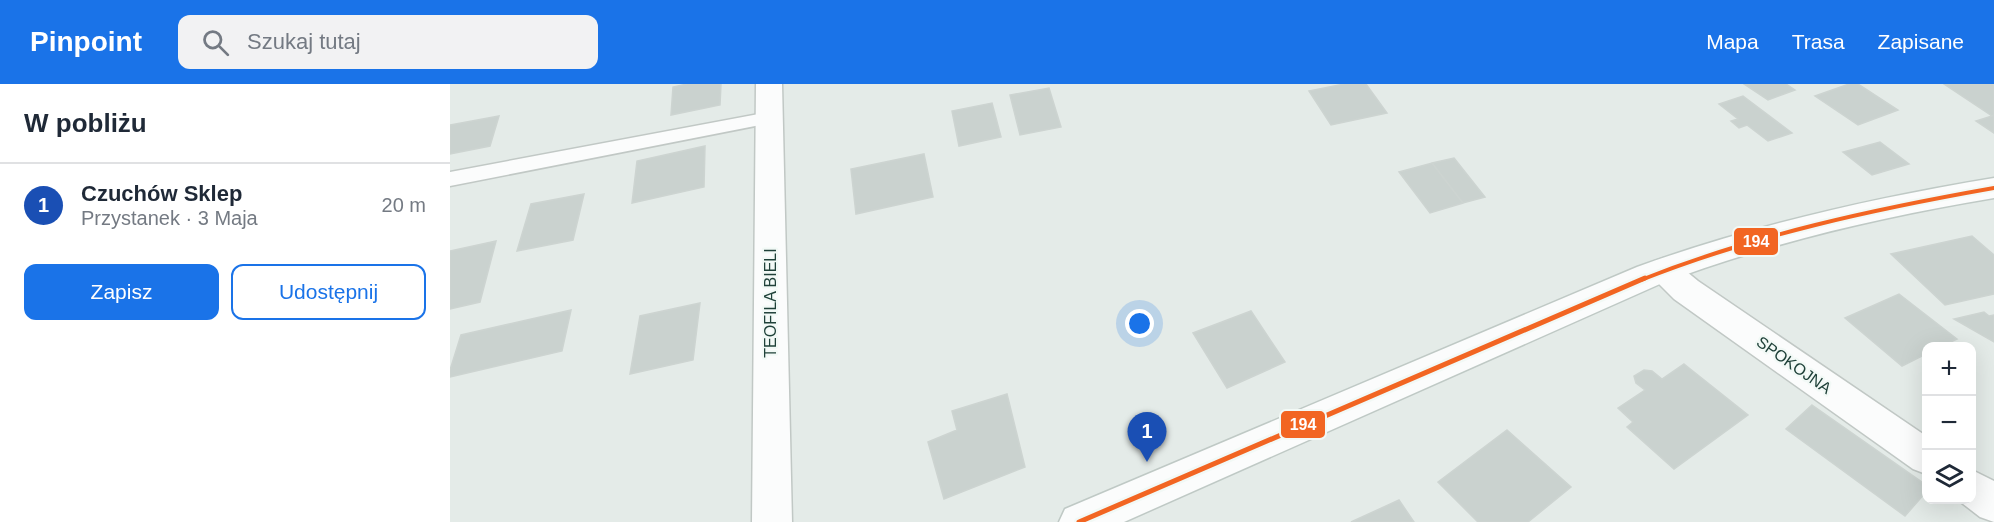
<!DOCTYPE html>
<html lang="pl">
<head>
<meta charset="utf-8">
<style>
	:root { --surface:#fff; --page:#f2f2f3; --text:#1f2937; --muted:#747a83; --line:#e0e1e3; --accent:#1a73e8 }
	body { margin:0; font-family:Arial,sans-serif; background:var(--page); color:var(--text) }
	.controls { position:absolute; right:18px; bottom:18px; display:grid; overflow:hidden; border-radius:12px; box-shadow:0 6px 24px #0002 }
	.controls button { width:54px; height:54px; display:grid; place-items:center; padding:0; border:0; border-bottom:2px solid var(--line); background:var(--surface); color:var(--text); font:30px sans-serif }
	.you { position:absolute; left:690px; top:240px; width:21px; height:21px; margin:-15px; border:4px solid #fff; border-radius:50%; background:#1a73e8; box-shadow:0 0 0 9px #1a73e833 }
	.badge { display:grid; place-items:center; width:39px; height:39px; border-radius:50%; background:var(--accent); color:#fff; font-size:20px; font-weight:700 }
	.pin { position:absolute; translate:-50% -50px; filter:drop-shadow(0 2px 3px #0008) }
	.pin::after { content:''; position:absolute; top:32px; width:21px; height:18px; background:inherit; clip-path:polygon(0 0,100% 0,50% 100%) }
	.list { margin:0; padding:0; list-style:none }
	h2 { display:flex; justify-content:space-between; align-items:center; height:78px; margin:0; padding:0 24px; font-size:26px }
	h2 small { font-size:20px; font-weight:400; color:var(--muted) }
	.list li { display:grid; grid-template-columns:39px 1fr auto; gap:18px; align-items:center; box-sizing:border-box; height:84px; padding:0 24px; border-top:2px solid var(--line) }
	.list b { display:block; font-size:22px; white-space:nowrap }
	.list p { margin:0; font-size:20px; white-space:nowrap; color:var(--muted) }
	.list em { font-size:20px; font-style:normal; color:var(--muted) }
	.actions { display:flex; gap:12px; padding:18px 24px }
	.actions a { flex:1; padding:14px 0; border:2px solid var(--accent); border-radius:12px; text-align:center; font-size:21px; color:var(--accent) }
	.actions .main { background:var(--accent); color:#fff }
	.icon { flex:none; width:33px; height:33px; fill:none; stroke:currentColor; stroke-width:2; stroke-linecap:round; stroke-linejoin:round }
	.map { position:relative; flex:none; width:1544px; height:438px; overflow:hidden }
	header { display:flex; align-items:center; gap:36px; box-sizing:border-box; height:84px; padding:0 30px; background:var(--accent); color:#fff }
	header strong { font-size:28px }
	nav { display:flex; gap:33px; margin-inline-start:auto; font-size:21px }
	.search { width:420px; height:54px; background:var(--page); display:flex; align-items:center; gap:15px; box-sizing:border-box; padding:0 21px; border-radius:12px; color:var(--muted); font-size:22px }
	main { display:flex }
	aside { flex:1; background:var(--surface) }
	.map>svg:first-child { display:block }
	.building { fill:#cad2cf; stroke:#cdd4d1; stroke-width:1.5 }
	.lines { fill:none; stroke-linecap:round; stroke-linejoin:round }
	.service-casing { stroke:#c1c8c5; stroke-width:3 }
	.minor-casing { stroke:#c1c8c5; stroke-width:3 }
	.secondary-casing { stroke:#bfc9c5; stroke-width:3 }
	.service { fill:#fbfcfc; fill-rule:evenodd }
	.minor { fill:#fbfcfc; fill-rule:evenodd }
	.secondary { fill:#fbfcfc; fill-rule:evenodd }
	.bus-1-far1-casing { stroke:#f2f9f6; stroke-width:8 }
	.bus-1-casing { stroke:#f2f9f6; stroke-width:10 }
	.bus-1-far1 { stroke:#f26522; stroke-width:4 }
	.bus-1 { stroke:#f26522; stroke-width:5 }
	.labels { text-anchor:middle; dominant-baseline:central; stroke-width:4.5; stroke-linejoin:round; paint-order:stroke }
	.street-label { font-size:16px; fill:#1f4139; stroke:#f2f9f6 }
	.line-badge { stroke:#f2f9f6; stroke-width:2 }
	.badge-label { font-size:16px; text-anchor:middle; font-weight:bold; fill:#fff }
</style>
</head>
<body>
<header>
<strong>Pinpoint</strong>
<div class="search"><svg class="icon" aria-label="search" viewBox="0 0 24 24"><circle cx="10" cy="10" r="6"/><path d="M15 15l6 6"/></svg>Szukaj tutaj</div>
<nav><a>Mapa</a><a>Trasa</a><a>Zapisane</a></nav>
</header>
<main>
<aside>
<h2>W pobliżu<small></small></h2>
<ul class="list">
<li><span class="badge" style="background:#1a4fb4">1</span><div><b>Czuchów Sklep</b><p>Przystanek · 3 Maja</p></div><em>20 m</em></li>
</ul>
<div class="actions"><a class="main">Zapisz</a><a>Udostępnij</a></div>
</aside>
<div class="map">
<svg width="1544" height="438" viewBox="0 0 1544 438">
	<rect width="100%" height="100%" fill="#e4ebe8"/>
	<path class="building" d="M237,0H271L270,21L221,31L223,3Z
		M894,0H916L937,29L881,41L859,7Z
		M1294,0H1336L1345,6L1318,16Z
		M1399,0H1408L1448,26L1408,41L1365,12Z
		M1494,0H1544V31L1542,32Z
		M599,4L611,43L570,51L560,11Z
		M1293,12L1342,49L1318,57L1297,41L1289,44L1281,37L1288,35L1269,20Z
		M542,19L551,53L509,62L502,27Z
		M1544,31V49L1526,37L1542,32Z
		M49,32L40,62L0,70V41Z
		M1430,58L1459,80L1422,91L1393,68Z
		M255,62L254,103L182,119L187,77Z
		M474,70L483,113L406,130L401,85Z
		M1004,74L1035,113L1013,119L982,79Z
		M982,79L1013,119L980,129L949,88Z
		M134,110L123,156L67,167L81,120Z
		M1522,152L1544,171V210L1495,221L1441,170Z
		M46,157L30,218L0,225V167Z
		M1449,210L1507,255L1492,262H1476V270L1452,282L1395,234Z
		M250,219L243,276L180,290L190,232Z
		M121,226L112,267L0,293V286L11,251Z
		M801,227L835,278L777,304L743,249Z
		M1534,228L1539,232L1544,231V258L1504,235Z
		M1234,280L1298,331L1224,385L1177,343L1183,338L1168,324L1195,306L1186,299L1184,292L1194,286L1202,287L1212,295Z
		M557,310L575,383L494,415L478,358L507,346L502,327Z
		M1362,321L1476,401V408L1455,432L1336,345Z
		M1057,346L1121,403L1078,438H1028L988,398Z
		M949,416L964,438H901Z"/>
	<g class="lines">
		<g class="service-casing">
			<path id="service" d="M319,28L326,30L329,34L326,38L0,102V88Z"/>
		</g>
		<g class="minor-casing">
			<path id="minor" d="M306,0H332L342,438H302Z
				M1214,174L1225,178L1248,197L1476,352V390L1463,385L1224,215L1203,194L1198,186L1203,178Z
				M1522,386L1544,397V438L1530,433L1508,416H1522Z"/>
		</g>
		<g class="secondary-casing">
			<path id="secondary" d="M1544,94V114C1430,133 1318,159 1210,200L674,438H609L615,425L1187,183C1303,141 1423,114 1544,94Z"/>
		</g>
		<use href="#service" class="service"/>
		<use href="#minor" class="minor"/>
		<use href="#secondary" class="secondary"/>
		<g class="bus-1-far1-casing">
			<path id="bus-1-far1" d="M1191,196C1304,151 1425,125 1544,104"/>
		</g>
		<g class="bus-1-casing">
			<path id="bus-1" d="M629,438L1195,194"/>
		</g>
		<use href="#bus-1-far1" class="bus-1-far1"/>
		<use href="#bus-1" class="bus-1"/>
	</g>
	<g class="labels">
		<g class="street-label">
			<text transform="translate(320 219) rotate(-90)">TEOFILA BIELI</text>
			<text transform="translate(1344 281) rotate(35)">SPOKOJNA</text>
		</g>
	</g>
	<g class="line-badge">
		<rect x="1283" y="143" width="46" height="29" rx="6" fill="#f26522"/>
		<rect x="830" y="326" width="46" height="29" rx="6" fill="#f26522"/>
	</g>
	<g class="badge-label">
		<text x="1306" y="163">194</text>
		<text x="853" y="346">194</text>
	</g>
</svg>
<div class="controls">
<button>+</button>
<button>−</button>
<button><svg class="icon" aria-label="layers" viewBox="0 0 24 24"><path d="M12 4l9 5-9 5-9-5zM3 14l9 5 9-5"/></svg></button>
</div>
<div class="you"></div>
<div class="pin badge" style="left:697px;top:378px;background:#1a4fb4">1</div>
</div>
</main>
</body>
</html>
